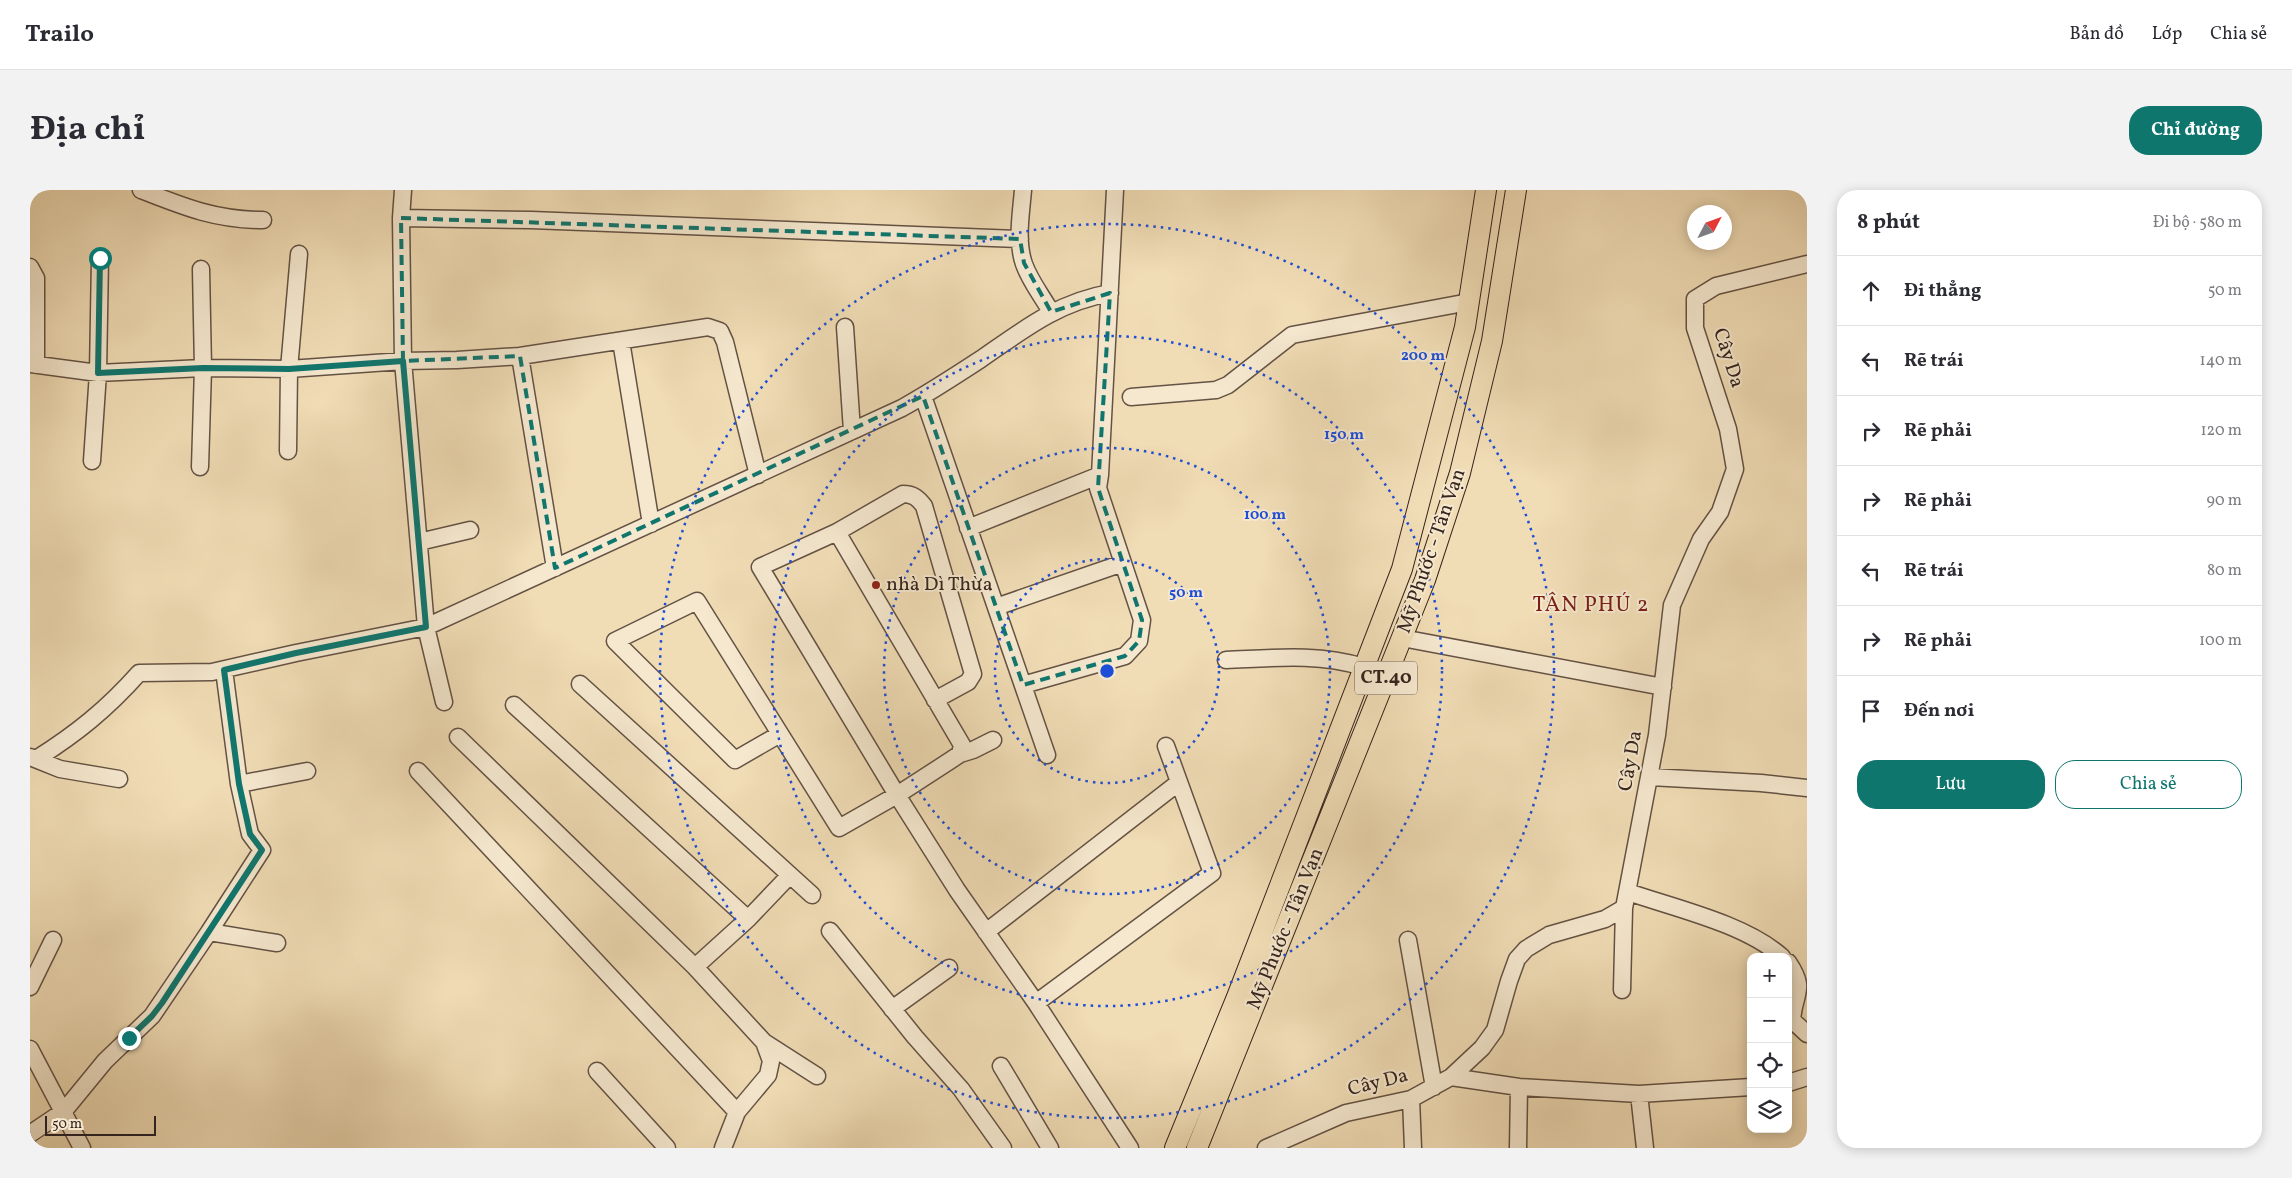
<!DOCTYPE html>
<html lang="vi">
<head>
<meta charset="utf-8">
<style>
	:root { --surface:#fff; --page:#f2f2f3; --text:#2b2b33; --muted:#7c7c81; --line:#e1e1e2; --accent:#0f766e }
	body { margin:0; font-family:Vollkorn,serif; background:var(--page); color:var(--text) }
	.controls { position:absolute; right:15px; bottom:15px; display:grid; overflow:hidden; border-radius:10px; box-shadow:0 2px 12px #0003 }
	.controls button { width:45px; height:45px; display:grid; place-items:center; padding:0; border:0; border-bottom:1px solid var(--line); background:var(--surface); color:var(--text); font:25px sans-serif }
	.compass { position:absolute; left:1657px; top:15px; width:45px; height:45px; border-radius:50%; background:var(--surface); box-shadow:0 2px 12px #0003; rotate:49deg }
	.scale { position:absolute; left:15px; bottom:12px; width:111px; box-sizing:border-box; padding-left:5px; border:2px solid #36241e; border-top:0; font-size:14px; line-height:18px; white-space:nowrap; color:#36241e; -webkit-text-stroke:4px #f5e8cf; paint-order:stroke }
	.stop { position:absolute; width:15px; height:15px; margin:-11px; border:4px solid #0f766e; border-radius:50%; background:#fff }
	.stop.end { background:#0f766e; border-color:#fff; box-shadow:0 1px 5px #0008 }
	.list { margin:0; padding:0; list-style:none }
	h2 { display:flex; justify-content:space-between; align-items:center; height:65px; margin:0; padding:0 20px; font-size:21px }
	h2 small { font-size:16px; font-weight:400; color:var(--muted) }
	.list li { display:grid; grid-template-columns:32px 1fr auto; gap:15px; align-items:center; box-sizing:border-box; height:70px; padding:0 20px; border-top:1px solid var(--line) }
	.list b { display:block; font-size:19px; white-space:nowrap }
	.list em { font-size:16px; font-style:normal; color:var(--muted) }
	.actions { display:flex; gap:10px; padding:15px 20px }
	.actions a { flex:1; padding:11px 0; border:1px solid var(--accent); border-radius:20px; text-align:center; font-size:18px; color:var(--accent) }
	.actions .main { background:var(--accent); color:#fff }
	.icon { flex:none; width:28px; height:28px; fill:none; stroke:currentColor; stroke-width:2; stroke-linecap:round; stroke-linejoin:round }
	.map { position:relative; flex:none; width:1777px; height:958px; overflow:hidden; border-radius:20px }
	header { display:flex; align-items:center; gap:30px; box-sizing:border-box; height:70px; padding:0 25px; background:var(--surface); border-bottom:1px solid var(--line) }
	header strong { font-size:24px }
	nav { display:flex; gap:28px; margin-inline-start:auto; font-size:18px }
	.intro { display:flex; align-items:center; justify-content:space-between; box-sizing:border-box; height:120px; padding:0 30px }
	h1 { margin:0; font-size:35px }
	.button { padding:12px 22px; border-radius:20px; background:var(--accent); color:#fff; font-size:18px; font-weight:700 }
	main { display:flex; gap:30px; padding:0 30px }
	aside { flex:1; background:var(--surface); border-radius:20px; box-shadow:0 2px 12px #0003 }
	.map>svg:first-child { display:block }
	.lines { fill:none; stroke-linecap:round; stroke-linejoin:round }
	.minor-casing { stroke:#645244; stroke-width:19 }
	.major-casing { stroke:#36241e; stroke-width:22 }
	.minor { stroke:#f5e8cf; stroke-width:16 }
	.major { stroke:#f0dcb5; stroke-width:20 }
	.route { stroke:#0f766e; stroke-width:6 }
	.marked { fill:none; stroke:#0f766e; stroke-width:4; stroke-dasharray:10 6; stroke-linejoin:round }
	.ring { fill:none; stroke:#1d4ed8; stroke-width:2.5; stroke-dasharray:2.5 5 }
	.poi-dot { fill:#8f2418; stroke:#f5e8cf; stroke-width:2 }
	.labels { text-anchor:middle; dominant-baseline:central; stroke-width:4; stroke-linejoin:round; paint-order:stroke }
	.shield { fill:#f5e8cf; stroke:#6f5f53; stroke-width:1 }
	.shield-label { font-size:19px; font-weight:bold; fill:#36241e }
	.street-label { font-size:20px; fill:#36241e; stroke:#f5e8cf }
	.poi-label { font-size:20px; fill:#36241e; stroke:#f5e8cf; text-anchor:start }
	.quarter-label { font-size:22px; letter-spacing:1px; fill:#7a1f14; stroke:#f5e8cf }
	.centre { fill:#1d4ed8; stroke:#f5e8cf; stroke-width:2.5 }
	.ring-label { font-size:15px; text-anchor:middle; font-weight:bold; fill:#1d4ed8; stroke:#f5e8cf; stroke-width:4; stroke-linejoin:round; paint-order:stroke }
</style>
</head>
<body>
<header>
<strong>Trailo</strong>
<nav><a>Bản đồ</a><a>Lớp</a><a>Chia sẻ</a></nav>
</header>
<div class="intro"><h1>Địa chỉ</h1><a class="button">Chỉ đường</a></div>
<main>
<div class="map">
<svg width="1777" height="958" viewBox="0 0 1777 958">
	<rect width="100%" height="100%" fill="#f0dcb5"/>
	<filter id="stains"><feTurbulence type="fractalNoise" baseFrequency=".004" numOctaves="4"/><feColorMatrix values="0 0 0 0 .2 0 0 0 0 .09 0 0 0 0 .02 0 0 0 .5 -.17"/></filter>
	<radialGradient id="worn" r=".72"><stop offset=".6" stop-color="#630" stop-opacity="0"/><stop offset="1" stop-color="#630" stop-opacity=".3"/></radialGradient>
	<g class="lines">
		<g class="minor-casing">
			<path id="minor" d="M111,0C154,17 186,30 233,30
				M373,0L371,28L373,171L396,437L414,512
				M993,0C991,24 986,51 994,74C1000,91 1012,106 1021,122
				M371,28L501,30L990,49
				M0,77L6,88V175
				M815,137L822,241
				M591,151L621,334
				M490,166L525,378
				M0,174L68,183L173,178L259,179L373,171L427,170L490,166L678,137L690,141L695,152L728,285
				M893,206L1017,565
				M1101,207L1186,200L1198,195L1262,145L1439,112
				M258,261L259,179L269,64
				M62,271L68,183L70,68
				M170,277L173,178L171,79
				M938,338L1070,285
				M389,352L440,340
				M966,417L1093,373
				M1372,448L1633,497
				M1196,470C1245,468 1286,463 1334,477
				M550,494L782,705
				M993,495L1095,466L1109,451L1112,430L1068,298L1070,285L1085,0
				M905,510L938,492L943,484L894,316C888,308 883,304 873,304L807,342L730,377L867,605L927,700L1006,813L1100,958
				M484,515L718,729
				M750,544L705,570L585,451L667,411L809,638L867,605L921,570L930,564L932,555L807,342
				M428,547L665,777L734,852L741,871L738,885L707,922L693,958
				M930,564L943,560L963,550
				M0,567L30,579L89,589
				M6,569C46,544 77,519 109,483L182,482L266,463L396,437L872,218C899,203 925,186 951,169C993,140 1028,112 1080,103
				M388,581L707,922
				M1620,587L1731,593L1777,598
				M209,594L277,581
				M1598,702C1644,718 1716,734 1752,767
				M800,741L885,847L931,899L973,958
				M179,742L232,660L220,644L209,594L194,480
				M956,742L1148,593
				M1378,750L1404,897
				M1758,772C1777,800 1764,802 1762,830L1777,844
				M665,777L718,729L760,685
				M0,797L23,750
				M1592,800L1594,718
				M1006,813L1182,683L1136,556
				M862,819L919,778
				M734,852L787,886
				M0,859L52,958
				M971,876L1020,958
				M567,881L637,958
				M1421,887L1489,897L1609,904L1721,897
				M1758,893L1777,887
				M1609,904L1615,958
				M1381,909L1383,958
				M0,944L34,921L75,871L122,826L179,742L247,753
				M1236,958L1316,923L1381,909L1421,887L1452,858L1465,840L1479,791L1487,769L1496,759L1519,745L1575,729L1594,718L1627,545L1642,415L1671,349L1690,322L1705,279L1698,239L1665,138V109L1686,96L1777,74
				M1488,958L1489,897"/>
		</g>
		<g class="major-casing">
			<path id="major" d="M1145,958L1207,807L1372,379L1435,137L1456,0
				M1167,958L1395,390L1430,283L1462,151L1486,0"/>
		</g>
		<use href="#minor" class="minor"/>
		<use href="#major" class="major"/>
	</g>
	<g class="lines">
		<path class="route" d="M70,68L68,183L173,178L259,179L373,171L396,437L266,463L194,480L209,594L220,644L232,660L132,813L122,826L99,848"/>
	</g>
	<path class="marked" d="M371,28L990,49L994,73L1021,122L1080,103L1068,298L1112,430L1109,451L1095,466L993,495L893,206L525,378L490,166L373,171Z"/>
	<g class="ring">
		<circle cx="1077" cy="481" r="112"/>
		<circle cx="1077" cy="481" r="223"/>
		<circle cx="1077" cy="481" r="335"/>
		<circle cx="1077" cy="481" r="447"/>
	</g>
	<circle class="poi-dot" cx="846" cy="395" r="5"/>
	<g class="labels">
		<rect class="shield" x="1325" y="471.5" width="62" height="33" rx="4"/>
		<g class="shield-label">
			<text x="1356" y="488">CT.40</text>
		</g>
		<g class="street-label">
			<text transform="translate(1698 168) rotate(72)">Cây Da</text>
			<text transform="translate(1402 361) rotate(-71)">Mỹ Phước - Tân Vạn</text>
			<text transform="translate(1601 571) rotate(-80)">Cây Da</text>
			<text transform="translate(1256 739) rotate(-68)">Mỹ Phước - Tân Vạn</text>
			<text transform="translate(1348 893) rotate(-14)">Cây Da</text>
		</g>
		<g class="poi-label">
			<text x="856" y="395">nhà Dì Thừa</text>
		</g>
		<g class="quarter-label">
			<text x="1561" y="415">TÂN PHÚ 2</text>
		</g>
	</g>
	<circle cx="1077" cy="481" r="8" class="centre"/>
	<g class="ring-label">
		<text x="1393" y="170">200 m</text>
		<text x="1314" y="249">150 m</text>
		<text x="1235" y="329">100 m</text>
		<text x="1156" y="407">50 m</text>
	</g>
	<rect width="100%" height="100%" filter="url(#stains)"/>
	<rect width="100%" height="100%" fill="url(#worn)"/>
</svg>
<div class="controls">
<button>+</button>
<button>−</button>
<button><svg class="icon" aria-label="locate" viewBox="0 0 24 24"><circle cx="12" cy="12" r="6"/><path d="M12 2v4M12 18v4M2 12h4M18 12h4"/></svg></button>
<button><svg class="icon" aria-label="layers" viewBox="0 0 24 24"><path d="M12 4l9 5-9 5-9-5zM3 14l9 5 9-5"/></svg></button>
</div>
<svg class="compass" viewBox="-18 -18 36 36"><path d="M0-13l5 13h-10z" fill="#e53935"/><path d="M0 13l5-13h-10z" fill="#7c7c81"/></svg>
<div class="scale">50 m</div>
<div class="stop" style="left:70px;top:68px"></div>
<div class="stop end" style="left:99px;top:848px"></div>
</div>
<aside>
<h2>8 phút<small>Đi bộ · 580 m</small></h2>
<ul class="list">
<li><svg class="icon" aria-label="ahead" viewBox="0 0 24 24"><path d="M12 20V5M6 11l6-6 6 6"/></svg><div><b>Đi thẳng</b></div><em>50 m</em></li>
<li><svg class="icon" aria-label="left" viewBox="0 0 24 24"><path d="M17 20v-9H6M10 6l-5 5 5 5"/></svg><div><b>Rẽ trái</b></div><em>140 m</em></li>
<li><svg class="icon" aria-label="right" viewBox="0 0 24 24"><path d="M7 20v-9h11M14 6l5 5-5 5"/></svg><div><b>Rẽ phải</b></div><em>120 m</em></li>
<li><svg class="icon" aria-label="right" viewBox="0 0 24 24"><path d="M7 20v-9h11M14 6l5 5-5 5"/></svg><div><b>Rẽ phải</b></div><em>90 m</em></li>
<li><svg class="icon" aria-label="left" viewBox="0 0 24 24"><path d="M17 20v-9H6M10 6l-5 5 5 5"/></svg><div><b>Rẽ trái</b></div><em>80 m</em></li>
<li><svg class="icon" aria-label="right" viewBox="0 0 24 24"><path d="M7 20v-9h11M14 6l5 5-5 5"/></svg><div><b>Rẽ phải</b></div><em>100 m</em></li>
<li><svg class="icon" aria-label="arrive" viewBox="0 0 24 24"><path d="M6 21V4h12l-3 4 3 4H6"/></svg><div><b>Đến nơi</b></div></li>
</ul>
<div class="actions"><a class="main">Lưu</a><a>Chia sẻ</a></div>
</aside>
</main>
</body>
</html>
